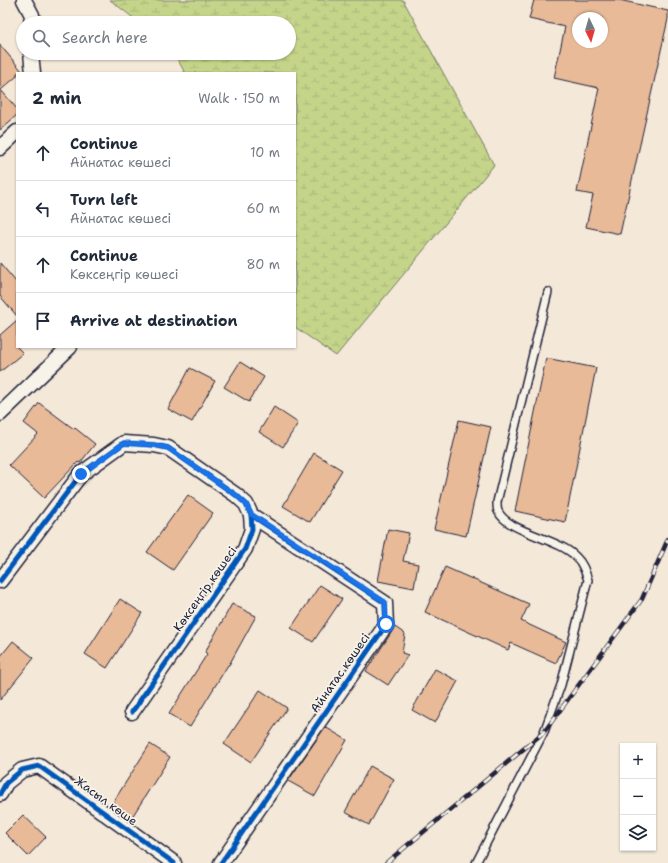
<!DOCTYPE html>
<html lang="en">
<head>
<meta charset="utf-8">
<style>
	:root { --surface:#fff; --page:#f2f2f3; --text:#1f2937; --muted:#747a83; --line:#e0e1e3 }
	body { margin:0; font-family:"Shantell Sans",sans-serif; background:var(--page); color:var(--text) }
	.controls { position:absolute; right:12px; bottom:12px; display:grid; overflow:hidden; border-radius:0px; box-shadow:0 1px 3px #0004 }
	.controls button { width:36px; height:36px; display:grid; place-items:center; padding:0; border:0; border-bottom:1px solid var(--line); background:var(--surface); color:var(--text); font:20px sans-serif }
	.compass { position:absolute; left:572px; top:12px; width:36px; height:36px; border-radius:50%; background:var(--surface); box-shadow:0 1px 3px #0004; rotate:175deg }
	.stop { position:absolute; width:12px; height:12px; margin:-9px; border:3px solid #1a73e8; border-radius:50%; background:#fff }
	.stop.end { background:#1a73e8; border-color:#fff; box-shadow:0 1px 4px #0008 }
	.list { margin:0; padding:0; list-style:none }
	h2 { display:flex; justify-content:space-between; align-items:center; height:52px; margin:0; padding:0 16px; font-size:17px }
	h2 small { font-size:13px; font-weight:400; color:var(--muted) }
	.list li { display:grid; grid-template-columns:26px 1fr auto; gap:12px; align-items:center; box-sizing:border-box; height:56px; padding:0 16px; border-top:1px solid var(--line) }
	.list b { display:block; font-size:15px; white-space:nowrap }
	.list p { margin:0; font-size:13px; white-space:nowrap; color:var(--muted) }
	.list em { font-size:13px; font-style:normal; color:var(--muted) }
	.icon { flex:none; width:22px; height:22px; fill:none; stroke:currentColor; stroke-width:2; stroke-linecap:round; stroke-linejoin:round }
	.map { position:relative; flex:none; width:668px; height:863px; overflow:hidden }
	.search { position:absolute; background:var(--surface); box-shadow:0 1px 3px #0004; left:16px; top:16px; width:280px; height:44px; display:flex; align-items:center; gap:10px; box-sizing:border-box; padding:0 14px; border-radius:22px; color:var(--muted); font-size:15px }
	.panel { position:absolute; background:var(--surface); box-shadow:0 1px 3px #0004; left:16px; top:72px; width:280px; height:276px; border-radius:0px }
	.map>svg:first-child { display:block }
	.wetland { fill:url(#wetland-marsh); stroke:#737c62 }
	.building { fill:#e8ba98; stroke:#22223b; fill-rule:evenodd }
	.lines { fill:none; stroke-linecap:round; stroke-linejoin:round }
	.lane-casing { stroke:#22223b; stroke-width:10 }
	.street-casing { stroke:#22223b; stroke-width:17 }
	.lane { stroke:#f7f3e8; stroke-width:7 }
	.street { stroke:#f7f3e8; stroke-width:14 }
	.rail-casing { stroke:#22223b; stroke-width:4.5 }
	.rail { stroke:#f7f3e8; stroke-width:3; stroke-dasharray:9; stroke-linecap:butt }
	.cycleway-casing { stroke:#f7f3e8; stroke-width:8 }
	.cycleway { stroke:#0057b8; stroke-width:5 }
	.route { stroke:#1a73e8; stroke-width:5 }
	.labels { text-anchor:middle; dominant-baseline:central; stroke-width:3.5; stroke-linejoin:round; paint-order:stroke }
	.street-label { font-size:12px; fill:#22223b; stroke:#f7f3e8 }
</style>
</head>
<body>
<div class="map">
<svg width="668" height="863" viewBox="0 0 668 863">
	<defs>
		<pattern id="wetland-marsh" width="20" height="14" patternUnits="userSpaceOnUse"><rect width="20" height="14" fill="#c4d58a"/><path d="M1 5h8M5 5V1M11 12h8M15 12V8" fill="none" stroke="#a8b778"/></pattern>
	</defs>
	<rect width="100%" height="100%" fill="#f4e8d8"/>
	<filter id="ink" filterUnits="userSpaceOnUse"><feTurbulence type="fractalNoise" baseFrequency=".025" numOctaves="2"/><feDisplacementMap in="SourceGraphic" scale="8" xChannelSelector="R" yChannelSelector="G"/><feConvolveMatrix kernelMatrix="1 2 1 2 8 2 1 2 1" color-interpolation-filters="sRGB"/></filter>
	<g filter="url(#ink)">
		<path class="wetland" d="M110,0H403L494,165L336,356L295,327V73H185L174,53H289V23H140Z"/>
		<path class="building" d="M534,0H619L668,11V19L620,234L586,227L593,195L577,192L599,88L554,78L565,27L529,19ZM578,18H602V42H578Z
			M0,45L22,71L20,73H17V76L1,90L17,109V115L0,130Z
			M0,263L17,283V316L0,296Z
			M17,320V347L23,353L0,372V335Z
			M546,358L596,368L565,522L515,511Z
			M240,362L264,377L249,402L224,387Z
			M190,368L215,381L192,422L168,409Z
			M39,403L74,429L75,428L95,444L80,463L78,462L44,498L9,465L38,434L24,423Z
			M274,407L298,423L283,447L259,432Z
			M459,420L491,427L466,536L434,529Z
			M314,453L342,470L310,522L283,506Z
			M188,495L213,513L173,570L147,552Z
			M388,529L409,533L403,561L418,564L414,588L378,581Z
			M445,567L529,604L521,621L566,642L556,663L511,643L508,650L425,612Z
			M320,585L342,599L313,642L291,628Z
			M120,599L142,613L107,668L85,654Z
			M232,604L256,616L229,665H228L190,727L169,714L207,654L205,652Z
			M395,627L405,634L402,653L408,655L388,685L366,671Z
			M13,641L34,658L0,700V657Z
			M435,669L458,681L435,723L412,710Z
			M260,690L287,708L251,762L224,744Z
			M325,727L347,740L315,796L288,781Z
			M150,744L170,757L132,817L112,804Z
			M370,766L394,779L369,825L345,812Z
			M23,815L46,837L28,856L5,833Z"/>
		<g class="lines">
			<g class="lane-casing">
				<path id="lane" d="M476,863L544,732L561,685L588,580C585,571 583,564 577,558C560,538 508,533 498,511C497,509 497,505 497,502L548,292"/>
			</g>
			<g class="street-casing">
				<path id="street" d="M24,0L32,15L31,23
					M31,53L33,73
					M0,148L17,132
					M0,414L70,347
					M0,581L81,474L124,443L154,445L168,448L236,495L246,504L251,515L252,529L245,549L132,712
					M0,794L6,783L22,770L39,766L174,863
					M221,863L386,625L385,603L251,515"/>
			</g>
			<use href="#lane" class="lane"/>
			<use href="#street" class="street"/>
			<g class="rail-casing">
				<path id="rail" d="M386,863L544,732L642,599L668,539"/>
			</g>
			<use href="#rail" class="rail"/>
			<g class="cycleway-casing">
				<path id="cycleway" d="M0,581L81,474L124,443L154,445L168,448L236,495L246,504L251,515L252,529L245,549L132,712
					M0,794L6,783L22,770L39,766L174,863
					M221,863L386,625L385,603L251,515"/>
			</g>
			<use href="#cycleway" class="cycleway"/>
		</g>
	</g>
	<g class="lines" filter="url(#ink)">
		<path class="route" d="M81,474L124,443L154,445L168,448L236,495L246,504L251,514L385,602L386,624"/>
	</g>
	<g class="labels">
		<g class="street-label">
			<text transform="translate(205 589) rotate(-55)">Көксеңгір көшесі</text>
			<text transform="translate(340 673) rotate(-55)">Айнатас көшесі</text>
			<text transform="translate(106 801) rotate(36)">Жасыл көше</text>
		</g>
	</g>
</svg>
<div class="controls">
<button>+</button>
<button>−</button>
<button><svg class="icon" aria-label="layers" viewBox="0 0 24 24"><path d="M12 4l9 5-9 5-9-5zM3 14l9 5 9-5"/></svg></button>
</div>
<svg class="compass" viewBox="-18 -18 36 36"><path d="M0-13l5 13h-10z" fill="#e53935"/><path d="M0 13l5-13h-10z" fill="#747a83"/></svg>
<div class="stop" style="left:386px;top:624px"></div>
<div class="stop end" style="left:81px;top:474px"></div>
<div class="search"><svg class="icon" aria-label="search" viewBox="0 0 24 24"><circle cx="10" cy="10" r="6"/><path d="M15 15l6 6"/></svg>Search here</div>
<section class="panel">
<h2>2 min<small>Walk · 150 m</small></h2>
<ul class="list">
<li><svg class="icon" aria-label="ahead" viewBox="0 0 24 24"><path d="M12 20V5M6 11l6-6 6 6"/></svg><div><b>Continue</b><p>Айнатас көшесі</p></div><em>10 m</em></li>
<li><svg class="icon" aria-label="left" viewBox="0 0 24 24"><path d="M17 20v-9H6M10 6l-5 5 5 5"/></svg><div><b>Turn left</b><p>Айнатас көшесі</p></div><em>60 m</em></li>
<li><svg class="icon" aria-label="ahead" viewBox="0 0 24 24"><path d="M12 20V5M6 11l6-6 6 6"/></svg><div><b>Continue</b><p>Көксеңгір көшесі</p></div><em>80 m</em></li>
<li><svg class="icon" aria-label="arrive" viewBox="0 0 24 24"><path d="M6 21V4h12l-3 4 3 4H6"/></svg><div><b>Arrive at destination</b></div></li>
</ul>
</section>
</div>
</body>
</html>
